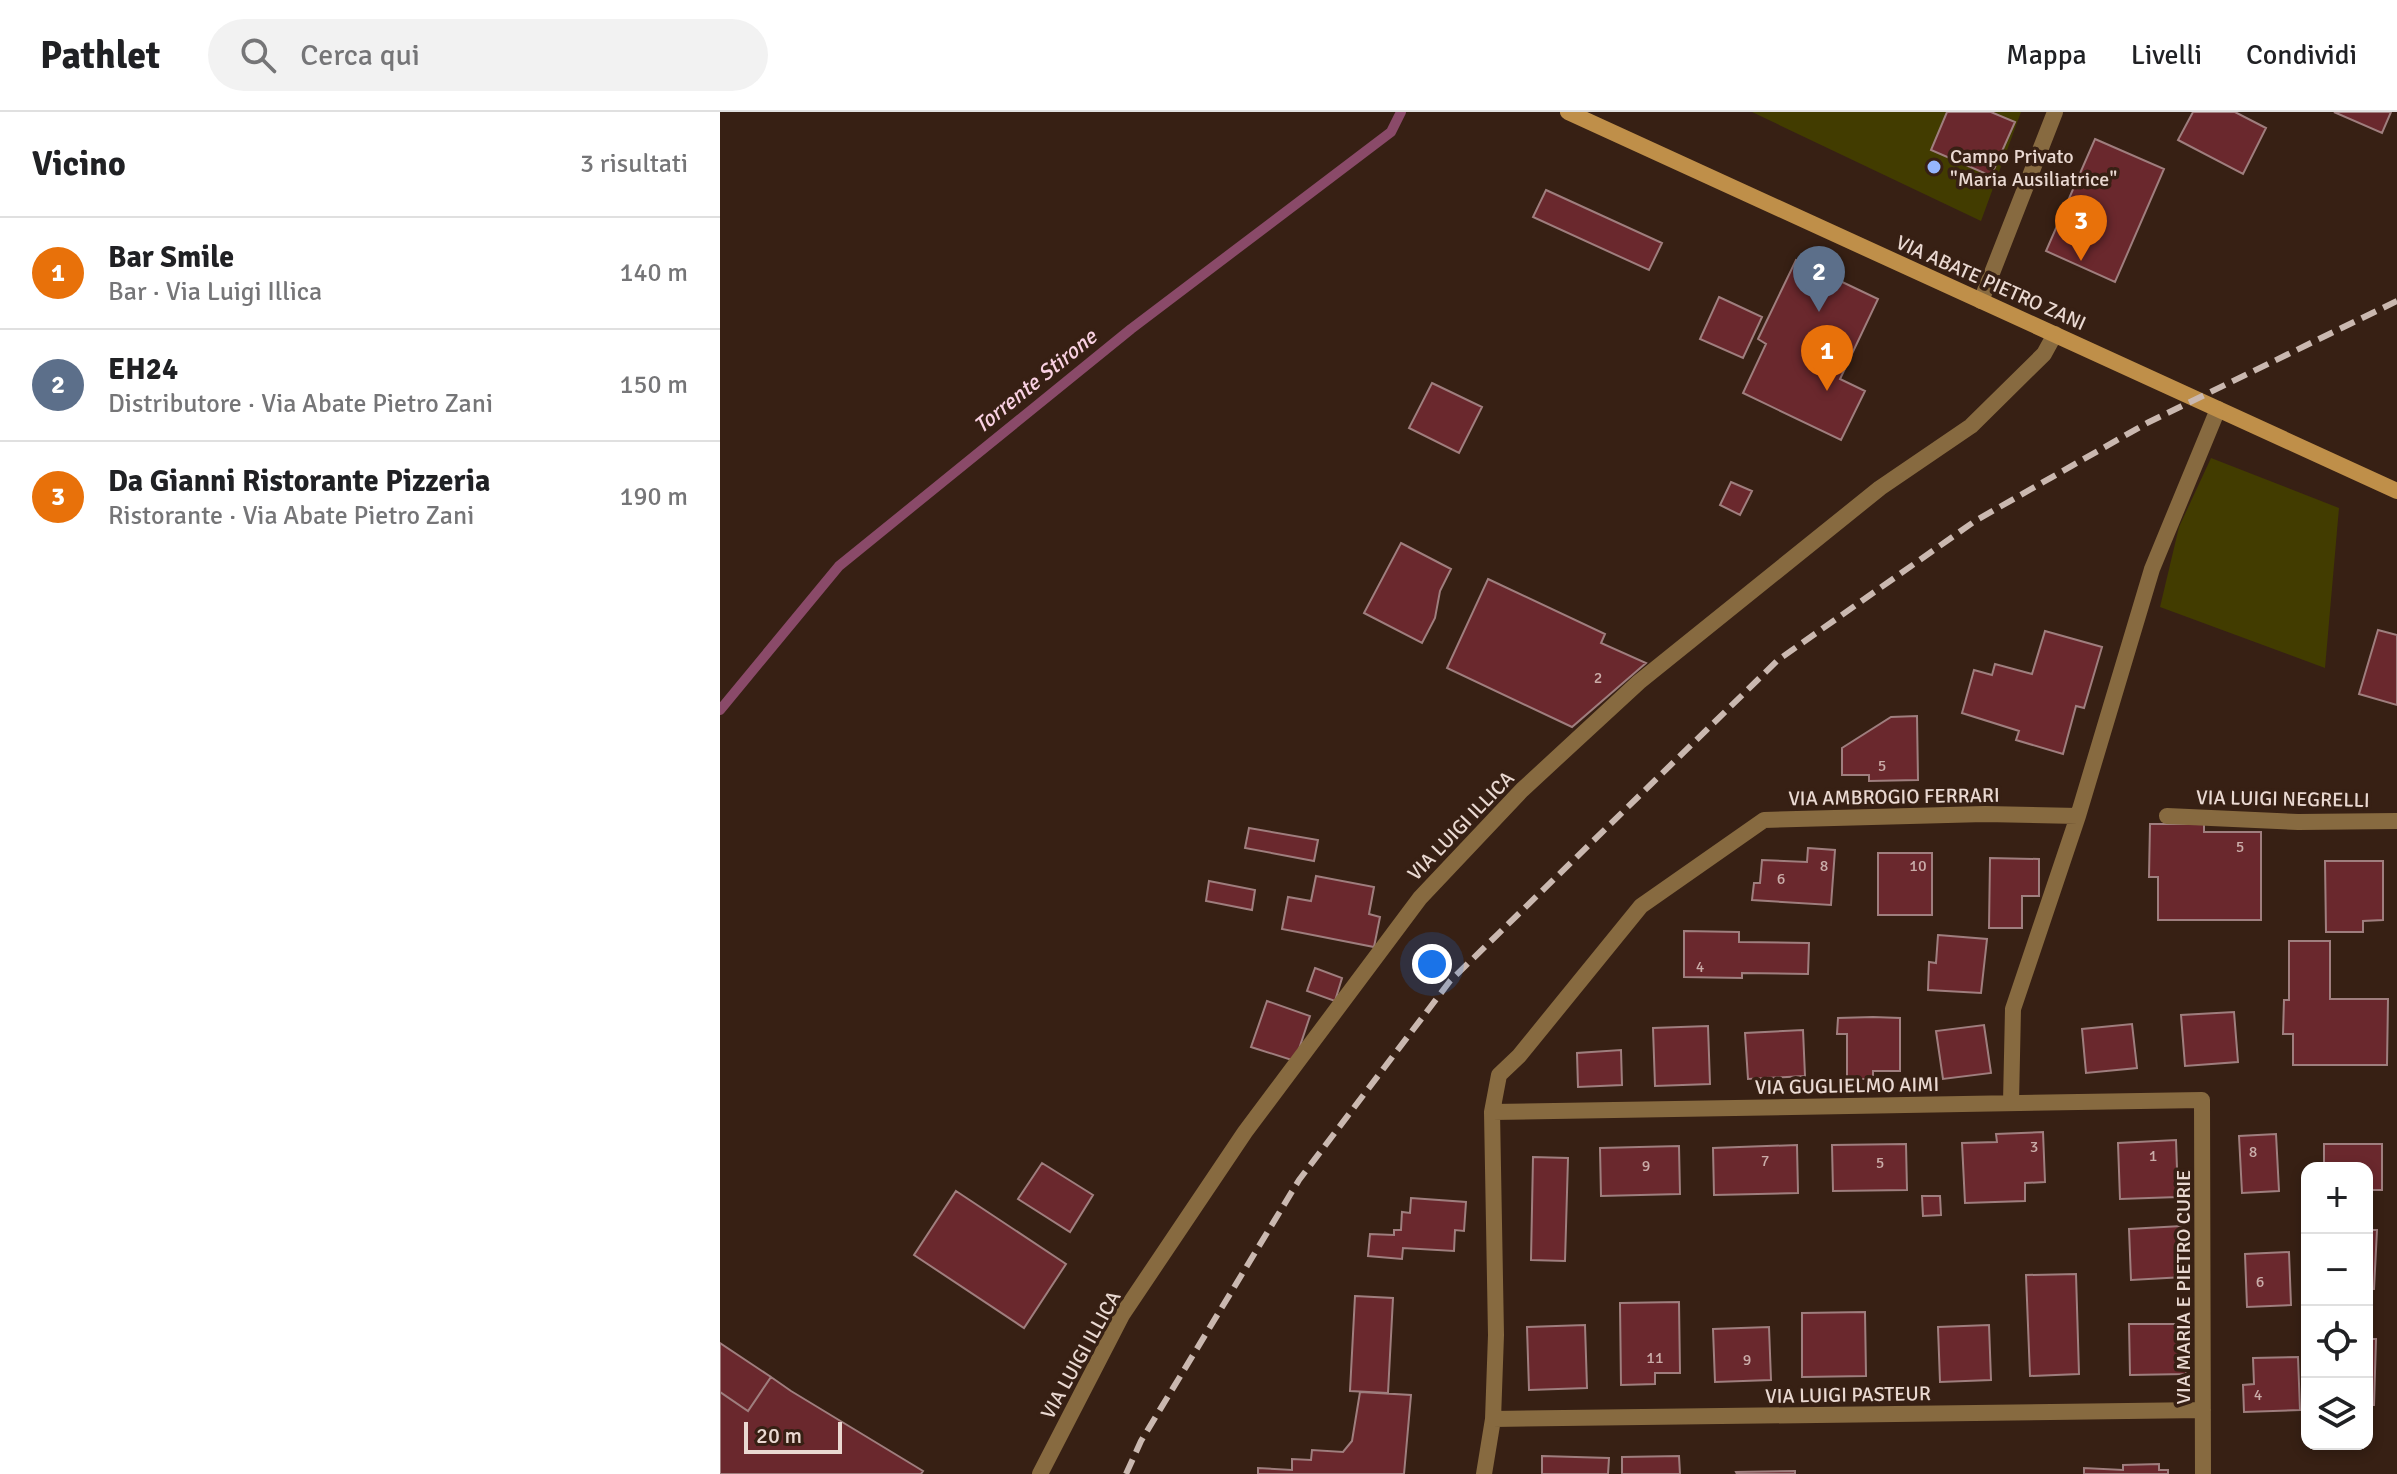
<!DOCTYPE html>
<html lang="it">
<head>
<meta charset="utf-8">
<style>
	:root { --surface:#fff; --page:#f2f2f2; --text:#202124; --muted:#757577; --line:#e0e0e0; --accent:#556486 }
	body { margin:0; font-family:Signika,sans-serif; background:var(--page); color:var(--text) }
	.controls { position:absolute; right:24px; bottom:24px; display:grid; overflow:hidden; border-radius:16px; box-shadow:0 4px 12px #0003 }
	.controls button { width:72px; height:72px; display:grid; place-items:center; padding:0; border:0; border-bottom:2px solid var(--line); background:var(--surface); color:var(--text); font:40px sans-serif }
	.scale { position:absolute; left:24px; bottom:20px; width:98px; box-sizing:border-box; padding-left:8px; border:4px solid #ead9d2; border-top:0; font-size:22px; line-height:28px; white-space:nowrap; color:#ead9d2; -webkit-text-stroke:6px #372014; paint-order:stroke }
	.you { position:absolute; left:712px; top:852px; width:28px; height:28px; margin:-20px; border:6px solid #fff; border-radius:50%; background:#1a73e8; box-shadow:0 0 0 12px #1a73e833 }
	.badge { display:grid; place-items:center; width:52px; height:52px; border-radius:50%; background:var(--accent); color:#fff; font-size:26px; font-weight:700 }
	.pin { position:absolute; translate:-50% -66px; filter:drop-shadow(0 2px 4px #0008) }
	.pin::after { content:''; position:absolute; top:42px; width:28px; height:24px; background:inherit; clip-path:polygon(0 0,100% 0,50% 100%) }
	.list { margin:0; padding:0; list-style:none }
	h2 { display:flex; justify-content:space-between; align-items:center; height:104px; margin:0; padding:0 32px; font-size:34px }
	h2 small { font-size:26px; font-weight:400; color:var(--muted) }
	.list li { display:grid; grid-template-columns:52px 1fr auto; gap:24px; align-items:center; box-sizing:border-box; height:112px; padding:0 32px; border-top:2px solid var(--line) }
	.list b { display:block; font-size:30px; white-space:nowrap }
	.list p { margin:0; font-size:26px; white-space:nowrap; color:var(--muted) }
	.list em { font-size:26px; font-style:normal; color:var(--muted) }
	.icon { flex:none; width:44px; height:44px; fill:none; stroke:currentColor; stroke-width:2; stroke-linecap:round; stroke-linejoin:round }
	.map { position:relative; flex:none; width:1677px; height:1362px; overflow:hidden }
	header { display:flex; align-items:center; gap:48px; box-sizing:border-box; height:112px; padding:0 40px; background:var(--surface); border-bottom:2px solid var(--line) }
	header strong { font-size:38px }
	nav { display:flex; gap:44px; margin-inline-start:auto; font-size:28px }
	.search { width:560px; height:72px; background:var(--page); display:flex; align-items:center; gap:20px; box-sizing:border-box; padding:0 28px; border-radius:44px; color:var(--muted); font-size:30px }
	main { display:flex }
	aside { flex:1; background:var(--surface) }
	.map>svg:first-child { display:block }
	.green { fill:#423c00 }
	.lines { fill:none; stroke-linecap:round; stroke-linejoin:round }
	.stream { stroke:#8a4a69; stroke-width:10 }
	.building { fill:#6a282d; stroke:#9f7e7e; stroke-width:2 }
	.minor { stroke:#876a40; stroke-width:16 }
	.secondary { stroke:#bf8f49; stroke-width:16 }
	.rail { stroke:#cab8b0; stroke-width:6; stroke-dasharray:16 8; stroke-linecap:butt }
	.poi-dot { fill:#96b6fd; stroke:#372014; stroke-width:3 }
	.labels { text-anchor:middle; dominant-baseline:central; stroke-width:7; stroke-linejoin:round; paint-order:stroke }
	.number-label { font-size:16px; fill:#caada9 }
	.poi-label { font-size:20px; fill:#ead9d2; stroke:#372014; text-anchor:start }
	.street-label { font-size:20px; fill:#ead9d2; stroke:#372014 }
	.water-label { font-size:22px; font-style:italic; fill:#f9d1e2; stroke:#372014 }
</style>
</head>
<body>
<header>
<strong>Pathlet</strong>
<div class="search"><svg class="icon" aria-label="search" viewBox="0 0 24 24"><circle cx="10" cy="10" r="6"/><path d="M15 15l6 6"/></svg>Cerca qui</div>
<nav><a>Mappa</a><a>Livelli</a><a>Condividi</a></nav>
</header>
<main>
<aside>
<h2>Vicino<small>3 risultati</small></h2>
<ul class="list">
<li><span class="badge" style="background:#e8710a">1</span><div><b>Bar Smile</b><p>Bar · Via Luigi Illica</p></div><em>140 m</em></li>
<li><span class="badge" style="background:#5c6f8a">2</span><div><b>EH24</b><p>Distributore · Via Abate Pietro Zani</p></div><em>150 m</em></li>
<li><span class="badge" style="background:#e8710a">3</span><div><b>Da Gianni Ristorante Pizzeria</b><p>Ristorante · Via Abate Pietro Zani</p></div><em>190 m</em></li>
</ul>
</aside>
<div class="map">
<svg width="1677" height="1362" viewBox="0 0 1677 1362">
	<rect width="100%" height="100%" fill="#372014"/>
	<path class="green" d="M1032,0H1301L1261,109Z
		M1491,346L1619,396L1605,556L1440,495L1459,415Z"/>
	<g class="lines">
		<path class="stream" d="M0,598L119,454L411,217L671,20L681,0"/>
	</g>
	<path class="building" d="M1227,0H1271L1295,10L1271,64L1211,38Z
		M1473,0H1515L1546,16L1523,62L1458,28Z
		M1614,0H1671L1662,21Z
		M1375,27L1444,57L1395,170L1326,139Z
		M826,78L942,131L929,158L813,105Z
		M1076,148L1158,187L1120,267L1145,279L1121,328L1023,281L1046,232L1038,227Z
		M999,185L1042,205L1023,246L980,227Z
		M712,271L762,295L739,341L689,316Z
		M1011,370L1032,379L1020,403L1000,393Z
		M681,431L731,457L720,479L715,506L702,531L644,501Z
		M768,467L885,522L881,531L926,551L852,615L727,556Z
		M1658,518L1677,523V593L1639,582Z
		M1325,519L1382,535L1364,596L1356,594L1343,642L1296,628L1299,619L1242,601L1254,558L1272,563L1275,552L1312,562Z
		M1197,604L1198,668L1149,669V663H1122V636L1171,605Z
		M1430,712H1484V720H1541V808H1438V765H1429Z
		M529,716L598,728L594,749L525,736Z
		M1088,736L1115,738L1111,793L1032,788L1034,771H1040L1042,748L1087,750Z
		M1158,741H1212V803H1158Z
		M1270,746L1319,747V784H1302V816H1269Z
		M1605,749H1663V808L1643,809V820H1606Z
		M596,764L654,775L649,802L660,805L654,835L562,817L568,785L591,789Z
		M489,769L535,778L532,798L486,789Z
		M964,819L1019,820V830L1089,831L1088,862L1022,861V866L964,865Z
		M1218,823L1267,827L1261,881L1208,878L1209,850L1216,851Z
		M1569,829H1610V887H1668L1667,953H1573V922H1563L1564,888H1569Z
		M595,856L622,866L615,889L587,879Z
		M547,889L590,904L575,949L531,935Z
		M1514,900L1518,950L1465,954L1461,903Z
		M1153,905L1180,906V959H1153V967H1127V922H1117L1118,906Z
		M1412,912L1417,956L1366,961L1362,917Z
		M1264,913L1271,961L1223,967L1216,919Z
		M988,914L990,972L935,974L933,916Z
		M1083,918L1085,964L1028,967L1025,921Z
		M901,938L902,973L858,975L857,941Z
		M1323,1020L1325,1070L1305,1071V1089L1245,1091L1242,1031L1277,1030L1276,1022Z
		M1556,1022L1559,1079L1522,1081L1519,1024Z
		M1456,1028L1458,1085L1400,1087L1398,1031Z
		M1186,1032L1187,1078L1113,1079L1112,1033Z
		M1604,1032H1662V1078H1647V1056H1604Z
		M1077,1033L1078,1081L994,1083L993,1036Z
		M959,1034L960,1082L881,1084L880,1036Z
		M813,1045L848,1046L845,1149L811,1148Z
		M322,1051L373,1083L350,1120L298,1087Z
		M236,1079L346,1152L304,1216L194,1143Z
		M1202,1084H1220L1221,1103L1203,1104Z
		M691,1086L746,1090L744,1119L735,1118L734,1139L683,1136L682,1147L648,1144L650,1122L674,1123V1118H681L682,1100L690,1101Z
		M1461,1114L1464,1165L1411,1168L1409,1117Z
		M1647,1118H1657L1654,1177H1647Z
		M1569,1140L1571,1193L1527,1195L1525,1142Z
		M1356,1162L1359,1262L1310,1264L1306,1163Z
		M635,1184L673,1186L668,1281L630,1279Z
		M959,1190L960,1261H935V1272L901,1273L900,1191Z
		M1145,1200L1146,1264L1082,1265V1201Z
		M1409,1212H1465L1466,1262L1410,1263Z
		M865,1213L867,1276L809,1278L807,1215Z
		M1269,1213L1271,1268L1220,1270L1218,1215Z
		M1049,1215L1051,1268L995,1270L993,1217Z
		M1647,1227H1656L1654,1293H1647Z
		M0,1231L51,1265L28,1299L0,1280Z
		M1578,1245L1580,1298L1524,1300L1523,1273L1534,1272L1533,1246Z
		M51,1265L71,1279L203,1359L201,1362H0V1280L28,1299Z
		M640,1280L691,1283L684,1362H538V1356L572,1358V1347L591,1348L592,1338L623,1340L632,1329Z
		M822,1344L889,1346L888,1362H822Z
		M959,1344L960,1362H902V1345Z
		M1439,1352V1358H1448V1362H1364V1356L1403,1358V1353Z
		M1075,1359V1362H1017L1016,1360Z"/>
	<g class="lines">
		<path class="minor" d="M1261,189L1335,0
			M1447,704L1578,710L1677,709
			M1291,991L1293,897L1358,704
			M772,1000L1482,988L1483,1362
			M773,1307L1483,1298
			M320,1362L402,1203L525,1020L700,786L802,678L919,570L1160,376L1251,314L1324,242L1335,222
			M764,1362L773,1307L776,1223L772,1000L779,963L799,944L921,794L1044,708L1265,702L1358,704L1432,457L1498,297"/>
		<path class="secondary" d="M848,0L1677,379"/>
		<path class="rail" d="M406,1362L421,1329L579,1068L730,869L1058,548L1255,409L1427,311L1677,189"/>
	</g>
	<circle class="poi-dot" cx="1214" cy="55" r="8"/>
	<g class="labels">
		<g class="number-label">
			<text x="878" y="566">2</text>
			<text x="1162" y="654">5</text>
			<text x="1520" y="735">5</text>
			<text x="1104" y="754">8</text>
			<text x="1198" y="754">10</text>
			<text x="1061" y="767">6</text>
			<text x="980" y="855">4</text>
			<text x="1314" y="1035">3</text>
			<text x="1533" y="1040">8</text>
			<text x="1433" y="1044">1</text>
			<text x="1045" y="1049">7</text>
			<text x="1160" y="1051">5</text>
			<text x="926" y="1054">9</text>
			<text x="1540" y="1170">6</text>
			<text x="935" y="1246">11</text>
			<text x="1027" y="1248">9</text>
			<text x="1538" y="1283">4</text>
		</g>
		<g class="poi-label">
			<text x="1230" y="44">Campo Privato<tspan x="1230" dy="23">"Maria Ausiliatrice"</tspan></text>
		</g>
		<g class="street-label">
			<text transform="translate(1271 171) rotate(24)">VIA ABATE PIETRO ZANI</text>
			<text transform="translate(1174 685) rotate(-1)">VIA AMBROGIO FERRARI</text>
			<text transform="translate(1563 687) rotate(1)">VIA LUIGI NEGRELLI</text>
			<text transform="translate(741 714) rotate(-46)">VIA LUIGI ILLICA</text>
			<text transform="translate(1127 974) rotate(-1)">VIA GUGLIELMO AIMI</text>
			<text transform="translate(1463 1175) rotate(-90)">VIA MARIA E PIETRO CURIE</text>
			<text transform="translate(361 1243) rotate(-61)">VIA LUIGI ILLICA</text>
			<text transform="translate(1128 1283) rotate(-1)">VIA LUIGI PASTEUR</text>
		</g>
		<g class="water-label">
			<text transform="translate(315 269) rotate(-39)">Torrente Stirone</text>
		</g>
	</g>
</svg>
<div class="controls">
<button>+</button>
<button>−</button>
<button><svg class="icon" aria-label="locate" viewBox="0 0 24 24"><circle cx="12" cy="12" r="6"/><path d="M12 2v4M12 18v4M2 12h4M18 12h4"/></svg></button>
<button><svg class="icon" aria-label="layers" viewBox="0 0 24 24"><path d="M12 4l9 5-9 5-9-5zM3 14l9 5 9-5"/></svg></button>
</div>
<div class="scale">20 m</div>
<div class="you"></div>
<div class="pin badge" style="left:1107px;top:279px;background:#e8710a">1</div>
<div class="pin badge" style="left:1099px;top:200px;background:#5c6f8a">2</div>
<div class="pin badge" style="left:1361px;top:149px;background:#e8710a">3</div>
</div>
</main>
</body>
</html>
